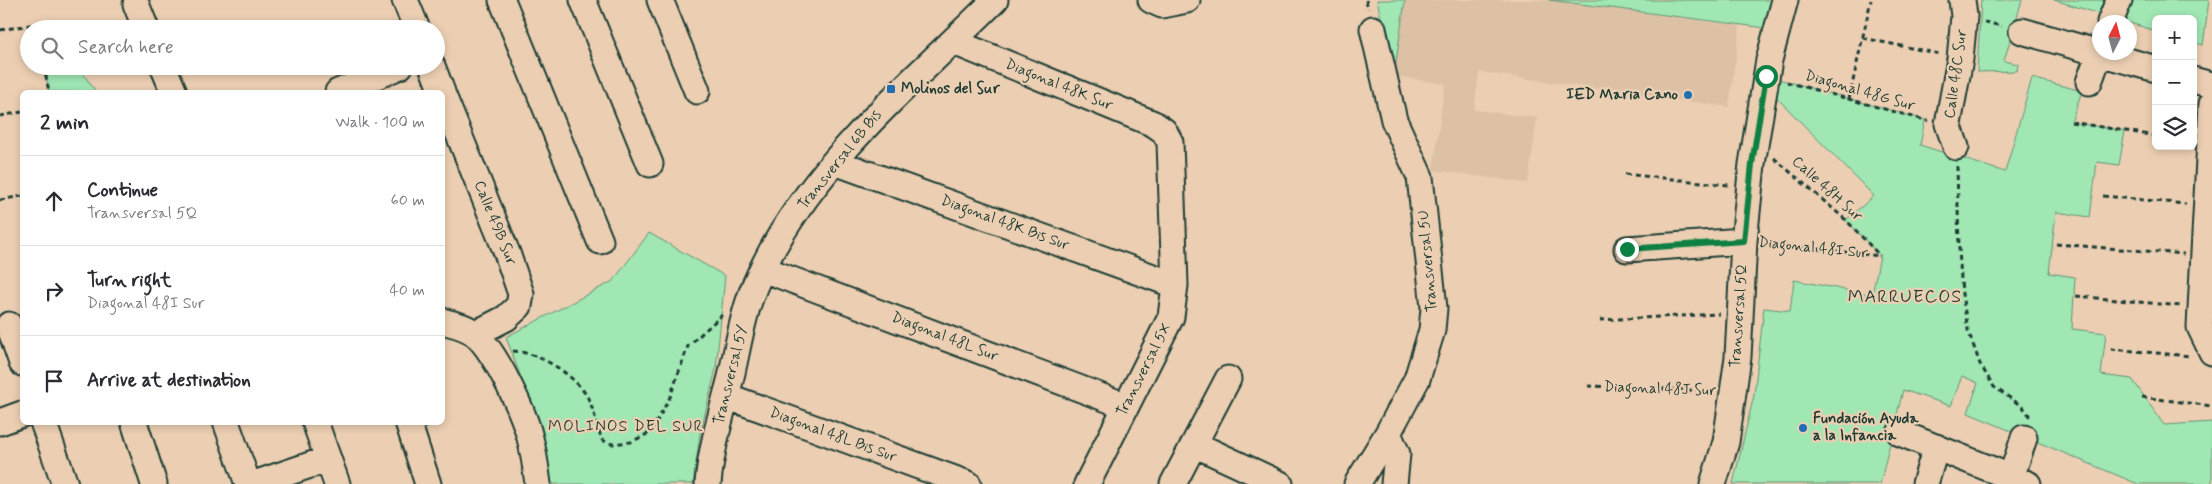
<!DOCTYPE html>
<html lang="en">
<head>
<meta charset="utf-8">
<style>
	:root { --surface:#fff; --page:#f2f2f3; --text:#2b2b33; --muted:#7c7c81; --line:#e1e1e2 }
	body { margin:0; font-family:Mynerve,sans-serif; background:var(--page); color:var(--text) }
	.controls { position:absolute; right:15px; top:15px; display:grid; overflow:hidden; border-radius:8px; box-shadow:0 2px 8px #0003 }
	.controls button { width:45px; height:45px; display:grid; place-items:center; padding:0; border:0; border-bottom:1px solid var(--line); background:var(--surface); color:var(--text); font:25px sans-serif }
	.compass { position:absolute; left:2092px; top:15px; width:45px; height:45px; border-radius:50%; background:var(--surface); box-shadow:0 2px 8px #0003; rotate:6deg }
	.stop { position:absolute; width:15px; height:15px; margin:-11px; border:4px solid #0b8043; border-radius:50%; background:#fff }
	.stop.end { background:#0b8043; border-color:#fff; box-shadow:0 1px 5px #0008 }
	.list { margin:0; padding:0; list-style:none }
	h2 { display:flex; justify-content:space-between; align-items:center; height:65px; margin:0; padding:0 20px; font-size:21px }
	h2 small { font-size:16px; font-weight:400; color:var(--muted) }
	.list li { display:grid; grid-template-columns:32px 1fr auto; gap:15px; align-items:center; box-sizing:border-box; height:90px; padding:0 20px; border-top:1px solid var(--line) }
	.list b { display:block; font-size:19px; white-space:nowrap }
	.list p { margin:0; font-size:16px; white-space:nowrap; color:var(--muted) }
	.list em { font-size:16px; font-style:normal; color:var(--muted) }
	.icon { flex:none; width:28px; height:28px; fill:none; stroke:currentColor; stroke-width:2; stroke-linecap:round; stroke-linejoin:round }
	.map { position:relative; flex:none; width:2212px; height:484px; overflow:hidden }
	.search { position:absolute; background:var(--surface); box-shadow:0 2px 8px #0003; left:20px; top:20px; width:425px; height:55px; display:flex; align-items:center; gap:12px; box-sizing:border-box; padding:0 18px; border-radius:28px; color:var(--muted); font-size:19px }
	.panel { position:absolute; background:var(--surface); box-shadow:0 2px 8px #0003; left:20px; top:90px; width:425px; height:335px; border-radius:8px }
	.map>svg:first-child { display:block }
	.built { fill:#dcc1a4 }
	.green { fill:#a0e7b4; stroke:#609274 }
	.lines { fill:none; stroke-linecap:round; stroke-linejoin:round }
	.minor-casing { stroke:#1f3d34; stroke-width:29 }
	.path { stroke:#1f3d34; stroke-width:3; stroke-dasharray:5 4; stroke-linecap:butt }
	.minor { stroke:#eccfb3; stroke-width:25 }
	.route { stroke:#0b8043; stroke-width:6 }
	.poi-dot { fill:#1f6fb2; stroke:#eccfb3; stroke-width:2 }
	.labels { text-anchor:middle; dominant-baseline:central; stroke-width:4.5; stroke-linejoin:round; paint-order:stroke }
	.street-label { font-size:15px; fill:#1f3d34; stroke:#eccfb3 }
	.poi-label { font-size:15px; font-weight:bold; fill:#1f3d34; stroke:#eccfb3; text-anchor:start }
	.neighbourhood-label { font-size:16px; letter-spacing:1px; fill:#1f3d34; stroke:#eccfb3 }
	.quarter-label { font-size:18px; letter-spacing:1px; fill:#1f3d34; stroke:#eccfb3 }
</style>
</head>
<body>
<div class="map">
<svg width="2212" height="484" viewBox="0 0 2212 484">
	<rect width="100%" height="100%" fill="#eccfb3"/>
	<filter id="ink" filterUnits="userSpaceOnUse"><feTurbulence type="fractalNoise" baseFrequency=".02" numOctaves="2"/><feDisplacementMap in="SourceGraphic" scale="10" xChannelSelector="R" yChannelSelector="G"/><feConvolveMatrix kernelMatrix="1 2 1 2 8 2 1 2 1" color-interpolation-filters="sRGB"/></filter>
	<g filter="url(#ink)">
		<path class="built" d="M1405,0H1549L1740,26L1729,107L1479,72L1474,110L1537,118L1528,183L1433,170L1445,84L1394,76Z"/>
		<path class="green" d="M1377,0H1405L1394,76Z
			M1549,0H1773L1766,28Z
			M1981,0H2022L2004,61L2018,64L2017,71L1977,72Z
			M2054,0H2209L2203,45L2193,42V19H2156V31Z
			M44,66H78L96,92H49Z
			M1775,78L1925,120L1920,145L2005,172L2032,78L2082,91L2071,122L2125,131L2119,165L2097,162L2090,217L2056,212L2049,273L2075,277L2072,329L2106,333L2101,375L2132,379L2164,425L2212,422V484H2138L1968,413L1978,383L1962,376L1951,406L1903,390L1880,484H1733L1754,395L1764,308L1790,311L1794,280L1872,295L1880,256L1846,220L1874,196L1773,94Z
			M649,233L725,276L716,369L700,434L693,484H545L531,405L506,337L613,281Z"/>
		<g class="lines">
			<g class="minor-casing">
				<path id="minor" d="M405,0L417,29
					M502,0L600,241
					M583,0L650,164
					M660,0L697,91
					M1151,0L1162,5L1187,0
					M136,4L146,29
					M2110,22L2119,0
					M2022,31L2156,69
					M954,42L1154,124L1164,131L1170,142L1175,285L1171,317L1087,484
					M163,66L174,92
					M432,66L442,92
					M2193,80L2212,85
					M2089,82L2100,52
					M338,92L400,66
					M442,93L507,253L521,294L519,306L506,318L475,334
					M2212,104L2200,327L2212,352
					M1956,147L1948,124L1960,59L1964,16L1962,0
					M835,162L1175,285
					M1627,249L1744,241
					M763,269L1126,406
					M442,321C453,324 466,326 475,334C495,351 524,412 530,438C534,453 536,469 538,484
					M9,325L22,363
					M726,396L968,484
					M0,422L22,414
					M43,422L65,484
					M134,422L154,484
					M226,422L248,484
					M315,422L337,484
					M408,422L428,484
					M1388,433L1397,454L1394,484
					M1900,433L2028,484
					M1194,444L1280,484
					M254,484L328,459
					M708,484C711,448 722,412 731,377C738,347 743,313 755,285C803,171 910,85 995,0
					M1173,484L1228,379
					M1357,484L1388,433L1417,379L1432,330L1434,308L1420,177L1394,120L1373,29
					M1713,484L1726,442L1738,357L1744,241L1752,164L1769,60L1785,0
					M1925,484L1936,447
					M2009,484L2024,438"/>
			</g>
			<path class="path" d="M1366,0L1368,9
				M1984,22L2002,26
				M0,30L36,24L37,29
				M1863,38L1940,54
				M44,66L49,92
				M1787,82L1928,121
				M1849,99L1871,0
				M0,116L22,112
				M2071,122L2156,136
				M1774,158L1846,220L1880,256
				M1957,166L1959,249L1962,294L1968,330L1980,364L1994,387L2023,407L2029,415L2028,418
				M1625,174L1729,185
				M2103,196L2186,204
				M0,200L22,196
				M1764,243L1880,256
				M2056,244L2184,254
				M2076,296L2181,306
				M1600,320L1719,314
				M2111,349L2191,356
				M513,351C540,353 572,373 587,396C594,409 597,427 602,440L612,444L631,442L651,432L670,397L688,346L722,315
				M1588,386L1712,391
				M2142,397L2212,406"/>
			<use href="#minor" class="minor"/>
		</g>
	</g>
	<g class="lines" filter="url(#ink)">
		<path class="route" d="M1627,249L1744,241L1752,164L1766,76"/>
	</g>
	<g class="poi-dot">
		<rect x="886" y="84" width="10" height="10" rx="2.5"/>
		<circle cx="1688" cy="95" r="5"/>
		<circle cx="1803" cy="428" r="5"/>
	</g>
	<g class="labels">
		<g class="street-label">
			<text transform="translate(1956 74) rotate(-82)">Calle 48C Sur</text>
			<text transform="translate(1059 85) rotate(22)">Diagonal 48K Sur</text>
			<text transform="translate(1860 91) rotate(16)">Diagonal 48G Sur</text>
			<text transform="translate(840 160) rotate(-51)">Transversal 6B Bis</text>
			<text transform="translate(1827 189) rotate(42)">Calle 48H Sur</text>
			<text transform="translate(495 223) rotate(68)">Calle 49B Sur</text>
			<text transform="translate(1005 223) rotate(20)">Diagonal 48K Bis Sur</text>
			<text transform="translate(1813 248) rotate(6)">Diagonal 48I Sur</text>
			<text transform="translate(1428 261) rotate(-95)">Transversal 5U</text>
			<text transform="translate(1739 316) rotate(-86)">Transversal 5Q</text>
			<text transform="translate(945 337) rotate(21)">Diagonal 48L Sur</text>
			<text transform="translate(1144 370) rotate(-63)">Transversal 5X</text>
			<text transform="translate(731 375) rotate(-76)">Transversal 5Y</text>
			<text transform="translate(1660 389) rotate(2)">Diagonal 48J Sur</text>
			<text transform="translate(833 435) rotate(20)">Diagonal 48L Bis Sur</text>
		</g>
		<g class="poi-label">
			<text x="901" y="89">Molinos del Sur</text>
			<text x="1678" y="95" text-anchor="end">IED Maria Cano</text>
			<text x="1813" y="419">Fundación Ayuda<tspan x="1813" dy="17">a la Infancia</tspan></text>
		</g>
		<g class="neighbourhood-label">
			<text x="626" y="426">MOLINOS DEL SUR</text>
		</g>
		<g class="quarter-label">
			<text x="1905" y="297">MARRUECOS</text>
		</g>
	</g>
</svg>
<div class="controls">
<button>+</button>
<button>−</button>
<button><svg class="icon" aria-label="layers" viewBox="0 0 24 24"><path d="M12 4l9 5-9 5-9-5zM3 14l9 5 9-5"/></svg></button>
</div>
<svg class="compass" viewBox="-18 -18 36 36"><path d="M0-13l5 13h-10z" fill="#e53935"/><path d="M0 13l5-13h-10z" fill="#7c7c81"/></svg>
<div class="stop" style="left:1766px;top:76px"></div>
<div class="stop end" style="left:1627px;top:249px"></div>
<div class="search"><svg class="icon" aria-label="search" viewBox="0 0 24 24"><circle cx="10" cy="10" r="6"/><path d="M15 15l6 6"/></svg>Search here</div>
<section class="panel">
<h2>2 min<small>Walk · 100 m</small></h2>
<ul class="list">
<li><svg class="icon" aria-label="ahead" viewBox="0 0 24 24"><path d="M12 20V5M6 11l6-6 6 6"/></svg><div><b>Continue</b><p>Transversal 5Q</p></div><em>60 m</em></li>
<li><svg class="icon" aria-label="right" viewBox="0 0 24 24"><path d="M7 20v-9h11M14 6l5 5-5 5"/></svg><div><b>Turn right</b><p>Diagonal 48I Sur</p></div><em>40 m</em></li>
<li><svg class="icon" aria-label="arrive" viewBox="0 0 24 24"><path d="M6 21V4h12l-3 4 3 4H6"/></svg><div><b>Arrive at destination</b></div></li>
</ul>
</section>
</div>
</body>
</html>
